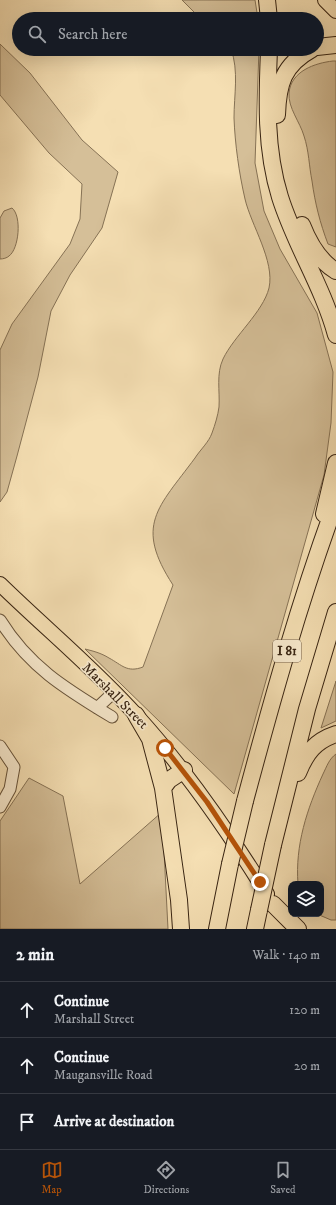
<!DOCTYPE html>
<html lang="en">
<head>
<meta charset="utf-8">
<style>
	:root { --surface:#171b24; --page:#20242c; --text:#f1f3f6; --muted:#9ea1a6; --line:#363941; --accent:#b45309 }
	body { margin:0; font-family:"IM FELL DW Pica",serif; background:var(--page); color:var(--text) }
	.controls { position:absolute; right:12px; bottom:12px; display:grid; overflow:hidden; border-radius:8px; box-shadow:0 4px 16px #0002 }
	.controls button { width:36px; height:36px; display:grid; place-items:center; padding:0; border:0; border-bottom:1px solid var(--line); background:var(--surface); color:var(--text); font:20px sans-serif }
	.stop { position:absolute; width:12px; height:12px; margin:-9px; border:3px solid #b45309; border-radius:50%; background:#fff }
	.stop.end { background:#b45309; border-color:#fff; box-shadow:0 1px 4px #0008 }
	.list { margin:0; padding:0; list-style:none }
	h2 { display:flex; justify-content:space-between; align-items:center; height:52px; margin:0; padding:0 16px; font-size:17px }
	h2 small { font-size:13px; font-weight:400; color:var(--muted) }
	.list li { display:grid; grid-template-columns:26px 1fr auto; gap:12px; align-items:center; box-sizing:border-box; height:56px; padding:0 16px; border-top:1px solid var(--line) }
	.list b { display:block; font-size:15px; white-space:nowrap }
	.list p { margin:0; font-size:13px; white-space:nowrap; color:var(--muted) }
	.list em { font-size:13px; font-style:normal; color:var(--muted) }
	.icon { flex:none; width:22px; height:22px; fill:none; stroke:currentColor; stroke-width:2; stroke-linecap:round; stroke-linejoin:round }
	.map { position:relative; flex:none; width:336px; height:929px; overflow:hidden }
	.search { position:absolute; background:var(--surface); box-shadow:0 4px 16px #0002; left:12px; right:12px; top:12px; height:44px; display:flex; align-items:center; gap:10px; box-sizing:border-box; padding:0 14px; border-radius:22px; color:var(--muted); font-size:15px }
	.sheet { height:220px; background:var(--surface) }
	nav { display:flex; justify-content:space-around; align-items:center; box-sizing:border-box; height:56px; border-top:1px solid var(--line); background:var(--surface); font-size:11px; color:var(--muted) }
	nav a { display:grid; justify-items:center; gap:2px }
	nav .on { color:var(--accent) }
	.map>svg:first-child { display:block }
	.green { fill:#d5bf98; stroke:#867255 }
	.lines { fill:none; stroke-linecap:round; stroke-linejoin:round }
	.minor-casing { stroke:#67533a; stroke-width:13 }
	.major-casing { stroke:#382412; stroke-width:16 }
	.highway-casing { stroke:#382412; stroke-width:18 }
	.minor { stroke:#f8eace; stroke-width:11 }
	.major { stroke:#f5dfb3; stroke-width:14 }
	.highway { stroke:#f5dfb3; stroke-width:16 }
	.highway-bridge-casing { stroke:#382412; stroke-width:18; stroke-linecap:butt }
	.highway-bridge { stroke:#f5dfb3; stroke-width:16 }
	.route { stroke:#b45309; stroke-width:5 }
	.labels { text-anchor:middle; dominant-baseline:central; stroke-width:3.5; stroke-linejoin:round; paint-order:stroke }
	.shield { fill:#f8eace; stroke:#725f4a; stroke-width:1 }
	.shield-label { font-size:13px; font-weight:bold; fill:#382412 }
	.street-label { font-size:14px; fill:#382412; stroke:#f8eace }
</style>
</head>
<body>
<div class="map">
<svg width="336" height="929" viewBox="0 0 336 929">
	<rect width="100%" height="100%" fill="#f5dfb3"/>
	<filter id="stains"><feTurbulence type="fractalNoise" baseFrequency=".005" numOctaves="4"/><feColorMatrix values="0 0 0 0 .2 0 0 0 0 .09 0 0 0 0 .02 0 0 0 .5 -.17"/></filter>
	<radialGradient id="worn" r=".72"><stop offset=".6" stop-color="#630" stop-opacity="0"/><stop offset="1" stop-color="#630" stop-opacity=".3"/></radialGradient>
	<path class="green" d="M182,0H255L258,19H201Z
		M0,44L30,73L82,140L118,172L102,228L70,275L51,311L38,377L17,456L7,492L0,502V350L12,324L70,244L80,219L82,184L49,153L0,95Z
		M231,49H259L255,163L264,211L280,249L317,313L333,372L331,423L324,475L234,794L85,649C93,651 101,653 109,658C122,665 127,673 143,667L173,585C134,525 158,508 195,458C200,450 209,442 212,433C215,425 218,415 219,407C220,391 216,374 223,359C234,336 263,312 269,288C275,261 251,225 245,199C239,173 235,144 234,118C234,95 239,71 231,49Z
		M333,61H336V247L328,244C320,223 315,203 312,181C309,166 309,151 304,136C300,122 288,108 289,93C291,71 315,63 333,61Z
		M12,208C22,216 19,249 9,256C7,258 3,259 0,259V218L4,211Z
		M336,681V721L321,728Z
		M336,754V920H331L317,914H321V884H298C295,845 307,809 323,774C327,766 329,759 336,754Z
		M29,778L63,796L80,884L162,812L168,929H0V821Z"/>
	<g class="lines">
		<g class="minor-casing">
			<path id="minor" d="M0,620C29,667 66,689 112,717
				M97,708L113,693
				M0,746L14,767L10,789L0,807"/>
		</g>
		<g class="major-casing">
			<path id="major" d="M325,0L336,11
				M0,584C45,628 95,669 137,716C187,771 228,831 267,894"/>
		</g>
		<g class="highway-casing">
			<path id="highway" d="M267,0L269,19
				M317,47L336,45
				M269,49C267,99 265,149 280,197C295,245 323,287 336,335
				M277,115C278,84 283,65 312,49
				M302,225C309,243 319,261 336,271
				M324,514L336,463
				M136,715L150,739L163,788L179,900L181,929
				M298,773C306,753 315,741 336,734
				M163,788L169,780L184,770
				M245,801C272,700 300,600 336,502
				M273,845L307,709L336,612
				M273,904L298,929
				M217,929L230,864
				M255,929L259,910"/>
		</g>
		<use href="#minor" class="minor"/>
		<use href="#major" class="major"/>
		<use href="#highway" class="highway"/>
		<g class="highway-bridge-casing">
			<path id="highway-bridge" d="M230,864L245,801
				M259,910L273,845"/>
		</g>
		<use href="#highway-bridge" class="highway-bridge"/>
	</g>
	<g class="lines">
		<path class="route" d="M165,748L207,802L260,882"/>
	</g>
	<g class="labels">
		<rect class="shield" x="273" y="640" width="28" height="22" rx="3"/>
		<g class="shield-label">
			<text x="287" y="651">I 81</text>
		</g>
		<g class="street-label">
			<text transform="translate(115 696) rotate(45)">Marshall Street</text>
		</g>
	</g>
	<rect width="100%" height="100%" filter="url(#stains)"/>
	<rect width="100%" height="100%" fill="url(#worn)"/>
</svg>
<div class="controls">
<button><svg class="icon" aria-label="layers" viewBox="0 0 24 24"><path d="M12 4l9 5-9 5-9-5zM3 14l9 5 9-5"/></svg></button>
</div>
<div class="stop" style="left:165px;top:748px"></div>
<div class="stop end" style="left:260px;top:882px"></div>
<div class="search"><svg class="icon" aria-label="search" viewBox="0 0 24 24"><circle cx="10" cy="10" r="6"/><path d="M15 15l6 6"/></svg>Search here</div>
</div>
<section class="sheet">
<h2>2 min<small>Walk · 140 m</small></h2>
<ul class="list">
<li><svg class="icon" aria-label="ahead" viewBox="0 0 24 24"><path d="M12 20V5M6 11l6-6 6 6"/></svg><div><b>Continue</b><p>Marshall Street</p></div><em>120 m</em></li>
<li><svg class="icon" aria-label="ahead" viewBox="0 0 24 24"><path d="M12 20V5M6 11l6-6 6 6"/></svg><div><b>Continue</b><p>Maugansville Road</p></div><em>20 m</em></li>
<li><svg class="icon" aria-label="arrive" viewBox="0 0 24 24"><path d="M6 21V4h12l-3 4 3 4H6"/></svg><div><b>Arrive at destination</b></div></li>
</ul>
</section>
<nav>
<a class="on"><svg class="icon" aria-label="map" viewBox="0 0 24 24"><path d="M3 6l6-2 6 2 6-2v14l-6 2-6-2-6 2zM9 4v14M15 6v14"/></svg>Map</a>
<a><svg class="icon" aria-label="directions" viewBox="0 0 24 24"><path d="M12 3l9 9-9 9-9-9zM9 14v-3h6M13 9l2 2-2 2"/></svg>Directions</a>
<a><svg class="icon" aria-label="saved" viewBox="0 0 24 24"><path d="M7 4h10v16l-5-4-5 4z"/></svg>Saved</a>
</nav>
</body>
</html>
